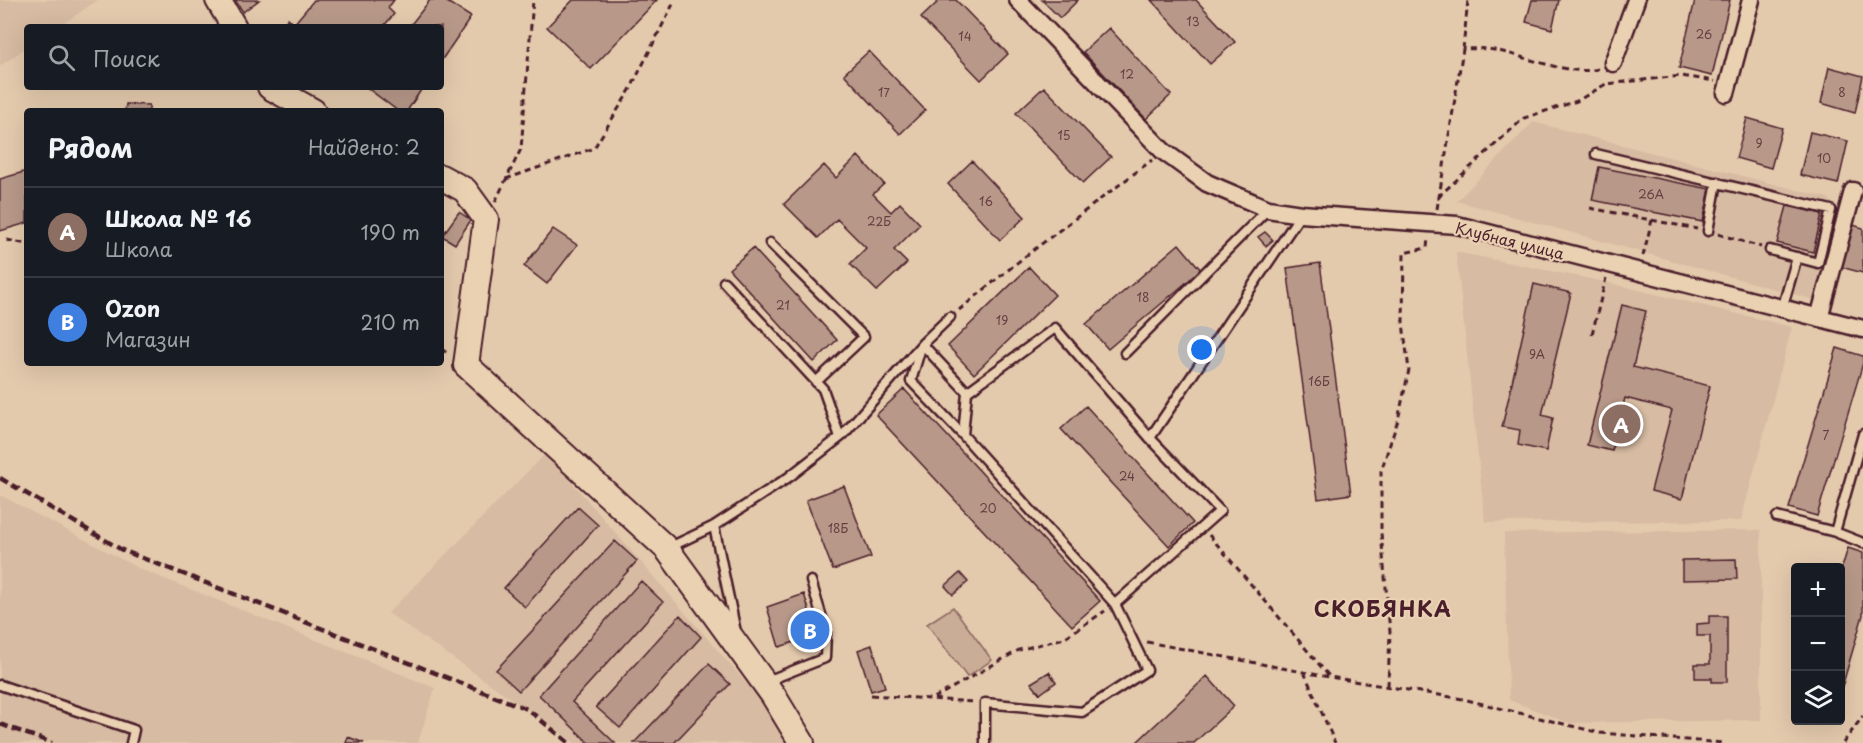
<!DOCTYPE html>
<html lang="ru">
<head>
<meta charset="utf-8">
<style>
	:root { --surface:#171b24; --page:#20242c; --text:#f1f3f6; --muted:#9ea1a6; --line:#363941; --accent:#1f6fb2 }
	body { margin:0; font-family:"Playpen Sans",sans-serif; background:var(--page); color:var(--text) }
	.controls { position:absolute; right:18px; bottom:18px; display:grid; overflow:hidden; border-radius:6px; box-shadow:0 6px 24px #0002 }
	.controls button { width:54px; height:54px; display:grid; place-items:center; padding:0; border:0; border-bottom:2px solid var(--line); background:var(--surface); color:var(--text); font:30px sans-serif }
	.you { position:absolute; left:1202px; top:350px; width:21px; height:21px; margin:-15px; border:4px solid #fff; border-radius:50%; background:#1a73e8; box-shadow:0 0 0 9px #1a73e833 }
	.badge { display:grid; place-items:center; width:39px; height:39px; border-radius:50%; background:var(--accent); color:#fff; font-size:20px; font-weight:700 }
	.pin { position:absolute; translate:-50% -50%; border:3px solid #fff; box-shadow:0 2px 6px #0006 }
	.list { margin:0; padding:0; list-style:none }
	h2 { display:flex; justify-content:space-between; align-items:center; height:78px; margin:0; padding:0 24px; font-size:26px }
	h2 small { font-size:20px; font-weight:400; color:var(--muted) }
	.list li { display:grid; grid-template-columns:39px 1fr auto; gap:18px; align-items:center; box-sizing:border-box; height:90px; padding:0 24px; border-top:2px solid var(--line) }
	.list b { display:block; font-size:22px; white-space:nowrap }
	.list p { margin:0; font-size:20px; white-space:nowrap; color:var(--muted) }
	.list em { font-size:20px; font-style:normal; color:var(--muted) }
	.icon { flex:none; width:33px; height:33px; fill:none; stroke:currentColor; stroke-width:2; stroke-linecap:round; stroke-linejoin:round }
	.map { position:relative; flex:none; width:1863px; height:743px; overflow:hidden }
	.search { position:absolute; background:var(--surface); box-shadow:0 6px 24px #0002; left:24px; top:24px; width:420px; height:66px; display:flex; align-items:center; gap:15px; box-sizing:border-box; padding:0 21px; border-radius:6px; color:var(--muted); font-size:22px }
	.panel { position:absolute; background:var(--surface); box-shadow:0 6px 24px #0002; left:24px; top:108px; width:420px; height:258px; border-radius:6px }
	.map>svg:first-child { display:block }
	.built { fill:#d7bba2 }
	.green { fill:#caad97; stroke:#8a6661; stroke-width:1.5 }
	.building { fill:#b89989; stroke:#4a1f2b; stroke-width:1.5 }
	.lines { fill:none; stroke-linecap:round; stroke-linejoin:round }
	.lane-casing { stroke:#4a1f2b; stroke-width:13 }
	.street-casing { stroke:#4a1f2b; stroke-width:21 }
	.secondary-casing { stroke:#4a1f2b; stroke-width:28 }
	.path { stroke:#4a1f2b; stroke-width:3; stroke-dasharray:6 4.5; stroke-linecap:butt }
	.lane { stroke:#ead1b2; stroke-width:8 }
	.street { stroke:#ead1b2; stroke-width:16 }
	.secondary { stroke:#ead1b2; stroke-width:24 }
	.rail { stroke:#4a1f2b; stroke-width:4.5; stroke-dasharray:9 4.5; stroke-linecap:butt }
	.labels { text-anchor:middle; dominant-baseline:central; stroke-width:4.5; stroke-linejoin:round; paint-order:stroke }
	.number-label { font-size:12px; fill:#663e42 }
	.street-label { font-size:15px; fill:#4a1f2b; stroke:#ead1b2 }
	.district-label { font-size:21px; font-weight:bold; letter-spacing:1.5px; fill:#4a1f2b; stroke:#ead1b2 }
</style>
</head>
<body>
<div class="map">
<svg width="1863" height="743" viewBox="0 0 1863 743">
	<rect width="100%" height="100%" fill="#e4caad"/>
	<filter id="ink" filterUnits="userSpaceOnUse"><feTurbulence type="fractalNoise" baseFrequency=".0167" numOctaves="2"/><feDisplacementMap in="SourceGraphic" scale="12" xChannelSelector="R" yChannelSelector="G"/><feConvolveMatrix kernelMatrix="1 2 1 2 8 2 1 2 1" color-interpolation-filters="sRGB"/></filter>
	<g filter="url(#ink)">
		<path class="built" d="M0,0H98L58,27H27V47L0,66Z
			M1533,122L1828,198L1843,214L1818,301L1457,201Z
			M1456,252L1605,282L1792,327L1741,521L1485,522Z
			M546,453L768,708L786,743H575L388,613Z
			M0,495L140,569L435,688L418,743H0Z
			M1761,530V720L1569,723L1509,700L1504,533Z"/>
		<path class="green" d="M953,607L992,660L967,677L927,624Z"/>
		<path class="building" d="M235,0H259L243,12Z
			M314,0H394L388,8L394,14L383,27H281L288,18L294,24Z
			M430,0H444L471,17L441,61V27H409Z
			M573,0H657L591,69L547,27Z
			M940,0H956L1008,54L981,80L921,18Z
			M1042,0H1078L1060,18Z
			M1151,0H1196L1235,42L1210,64Z
			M1532,0H1559L1552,29L1526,22Z
			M1695,0H1730L1712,76L1679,68Z
			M1109,28L1171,95L1146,119L1083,52Z
			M869,51L925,110L900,134L844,74Z
			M1829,67L1863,76L1855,113L1821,103Z
			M366,87H423L407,111H398Z
			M1044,87L1111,157L1083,183L1016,113Z
			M126,104L149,105V111H125Z
			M1747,118L1782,128L1771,168L1736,158Z
			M1810,132L1848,141L1838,184L1800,175Z
			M858,156L884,184L873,194L891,212L900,203L920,224L894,250L907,263L877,291L850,264L866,248L837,219L818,238L784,204L824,165L836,178Z
			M972,161L1025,217L1000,240L948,184Z
			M1599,167L1710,189L1703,222L1592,200Z
			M27,171V223L0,231V179Z
			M1787,206L1822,214L1813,252L1777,243Z
			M459,212L471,220L455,244L442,236Z
			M1853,225L1863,228V273L1841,267Z
			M553,229L577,245L547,284L524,266Z
			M1265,232L1273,240L1266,246L1258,237Z
			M1179,244L1201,270L1108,349L1086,324Z
			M753,248L837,340L814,362L729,269Z
			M1320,263L1351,494L1318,499L1287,268Z
			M1029,267L1055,295L974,374L948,346Z
			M1534,284L1571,293L1542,415L1553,418L1546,451L1518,445L1520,430L1502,427Z
			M1622,305L1646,311L1633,367L1710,386L1682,499L1651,491L1672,410L1625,398L1612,451L1587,445Z
			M1837,348L1863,356V363L1817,516L1789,508Z
			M904,389L1100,601L1072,626L876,415Z
			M1086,406L1193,523L1169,546L1061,429Z
			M844,486L871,557L833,570L806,500Z
			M578,507L598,525L525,607L504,588Z
			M615,541L637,561L519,691L496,670Z
			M1848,548L1863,553V615L1840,694V574Z
			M1736,559L1737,579L1682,580V560Z
			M960,573L968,582L953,595L945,586Z
			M641,581L663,602L572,702L615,743H589L539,695Z
			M804,594L817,635L779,647L767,607Z
			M680,615L701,637L620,728L596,707Z
			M1709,616H1727V682H1712V678H1695V664H1710V636H1697V624L1709,623Z
			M872,645L885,687L871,691L858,650Z
			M709,664L730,684L674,743H634Z
			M1049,672L1056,682L1040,694L1031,683Z
			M1207,676L1234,706L1194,743H1136Z
			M348,737L364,743H346Z"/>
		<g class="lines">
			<g class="lane-casing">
				<path id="lane" d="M1596,154L1831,210L1818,263L1770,250
					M1708,231L1717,182
					M770,243L864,337L816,382
					M724,282L823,389L840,437
					M1782,309L1797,257
					M922,344L911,381L963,435L967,392L1055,328L1150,438L1220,511L1115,604
					M922,344L967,392
					M1125,353L1268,209
					M963,435L1115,604L1147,670L1082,712L985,703V743
					M1150,438L1301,214
					M1777,517L1835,532L1863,543
					M714,526L736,632
					M1835,532L1863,434
					M668,548L714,526L789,477L843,435L922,344L950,317
					M767,681L825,658L826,631L811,581
					M0,685L134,730L131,743"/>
			</g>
			<g class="street-casing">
				<path id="street" d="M1018,0L1163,151L1207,183L1268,209L1301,214L1457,225L1863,329
					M1613,63L1636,0
					M1726,93L1751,0
					M1819,318L1853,191"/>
			</g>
			<g class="secondary-casing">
				<path id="secondary" d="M218,0L234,27
					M270,87L313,111
					M441,177L465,190L486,219L466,365L667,549L773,695L802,743"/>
			</g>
			<path class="path" d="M1463,49L1468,0
				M506,179L594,148L630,90L675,0
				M1438,197L1524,118L1577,101L1606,84L1681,76L1715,81
				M495,202L521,149L533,0
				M1590,208L1697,229
				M1437,209L1463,49C1471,49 1479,48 1487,49C1517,52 1572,79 1601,68
				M1718,234L1761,247
				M7,240L27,244
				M1643,256L1652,220
				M959,310L1023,258L1152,160
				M1592,334L1606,278
				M441,349L449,354
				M1209,535L1329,676
				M1147,642L1329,677L1463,699L1600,733L1723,743
				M1304,672L1335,743
				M1388,686L1390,632L1381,533V471L1398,420L1409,370L1403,323L1404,253L1427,248L1428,238
				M871,695L974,702
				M934,698L1019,650L1064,638L1105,611
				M1843,743L1863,716"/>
			<use href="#lane" class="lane"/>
			<use href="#street" class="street"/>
			<use href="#secondary" class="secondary"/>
			<path class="rail" d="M0,478L122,550L527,709L569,743
				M0,724L52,743"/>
		</g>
	</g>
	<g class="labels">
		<g class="number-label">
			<text x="1193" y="21">13</text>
			<text x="1704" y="34">26</text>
			<text x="965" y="36">14</text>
			<text x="1127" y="74">12</text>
			<text x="884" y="92">17</text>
			<text x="1842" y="92">8</text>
			<text x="1064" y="135">15</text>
			<text x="1759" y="143">9</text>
			<text x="1824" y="158">10</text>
			<text x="1651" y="194">26А</text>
			<text x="986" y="201">16</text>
			<text x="879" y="221">22Б</text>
			<text x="1143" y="297">18</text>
			<text x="783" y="305">21</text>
			<text x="1002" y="320">19</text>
			<text x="1537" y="354">9А</text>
			<text x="1319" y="381">16Б</text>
			<text x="1826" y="435">7</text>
			<text x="1127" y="476">24</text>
			<text x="988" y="508">20</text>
			<text x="838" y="528">18Б</text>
		</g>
		<g class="street-label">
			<text transform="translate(1510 240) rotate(14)">Клубная улица</text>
		</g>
		<g class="district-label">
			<text x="1383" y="608">СКОБЯНКА</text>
		</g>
	</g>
</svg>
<div class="controls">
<button>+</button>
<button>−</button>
<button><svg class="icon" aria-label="layers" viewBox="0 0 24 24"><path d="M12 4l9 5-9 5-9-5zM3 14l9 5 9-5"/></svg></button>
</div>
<div class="you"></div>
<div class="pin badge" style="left:1621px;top:424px;background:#8d6e63">A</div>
<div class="pin badge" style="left:810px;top:630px;background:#3f7fe0">B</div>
<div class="search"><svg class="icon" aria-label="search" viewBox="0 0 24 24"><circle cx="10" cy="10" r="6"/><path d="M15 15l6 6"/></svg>Поиск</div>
<section class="panel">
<h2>Рядом<small>Найдено: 2</small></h2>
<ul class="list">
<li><span class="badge" style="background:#8d6e63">A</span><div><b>Школа № 16</b><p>Школа</p></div><em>190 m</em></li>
<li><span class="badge" style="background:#3f7fe0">B</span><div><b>Ozon</b><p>Магазин</p></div><em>210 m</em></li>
</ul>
</section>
</div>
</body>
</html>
